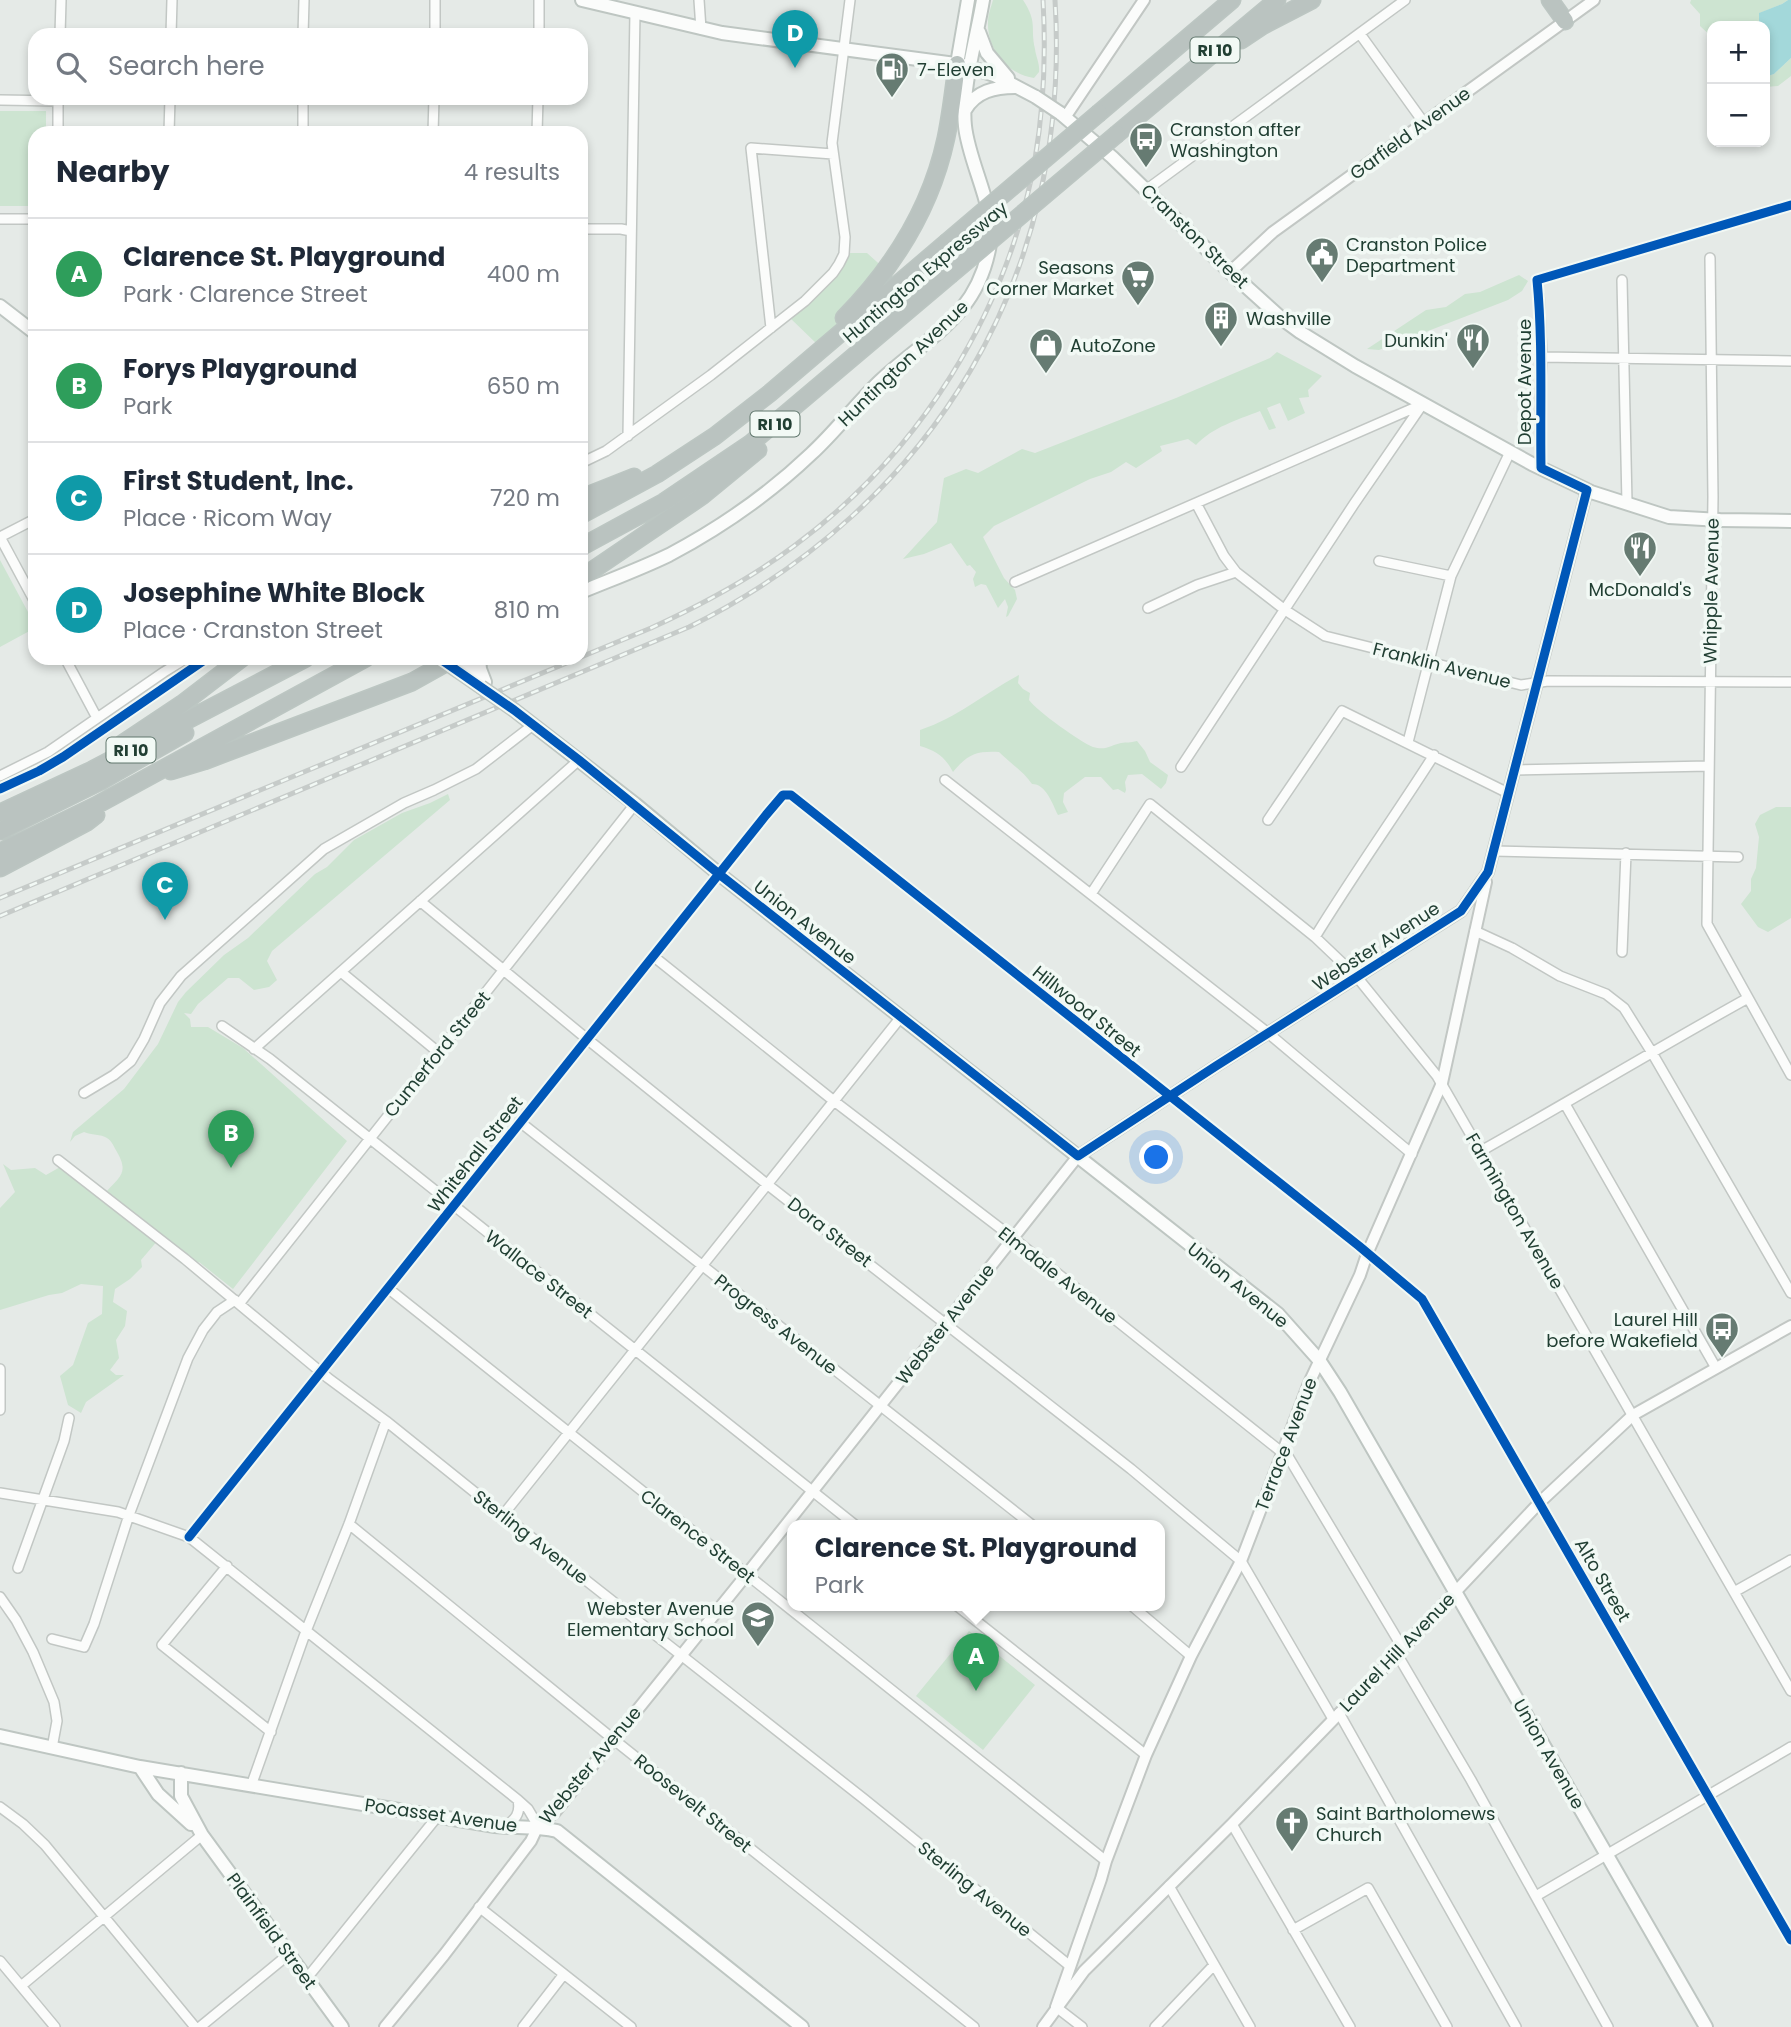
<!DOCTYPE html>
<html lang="en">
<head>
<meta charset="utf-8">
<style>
	:root { --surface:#fff; --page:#f6f6f7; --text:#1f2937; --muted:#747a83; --line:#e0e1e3; --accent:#ea580c }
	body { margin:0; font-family:Poppins,sans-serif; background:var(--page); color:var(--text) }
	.controls { position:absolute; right:21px; top:21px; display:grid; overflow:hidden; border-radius:14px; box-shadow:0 4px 10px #0003 }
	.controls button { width:63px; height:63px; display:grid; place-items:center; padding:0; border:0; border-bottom:2px solid var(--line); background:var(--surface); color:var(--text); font:35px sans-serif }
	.you { position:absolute; left:1157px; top:1158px; width:24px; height:24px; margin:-18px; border:5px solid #fff; border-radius:50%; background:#1a73e8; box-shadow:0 0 0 10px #1a73e833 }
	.badge { display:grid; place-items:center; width:46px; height:46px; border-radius:50%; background:var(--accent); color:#fff; font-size:23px; font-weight:700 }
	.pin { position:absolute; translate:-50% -58px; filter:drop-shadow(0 2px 4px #0008) }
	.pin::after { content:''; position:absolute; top:37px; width:24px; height:21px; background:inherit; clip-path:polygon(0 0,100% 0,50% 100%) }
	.popup { position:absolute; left:787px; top:1520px; width:378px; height:91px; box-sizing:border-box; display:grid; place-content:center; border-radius:14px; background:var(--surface); filter:drop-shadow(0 2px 5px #0005); font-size:23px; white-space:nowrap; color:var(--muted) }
	.popup b { font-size:26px; color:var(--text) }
	.popup::after { content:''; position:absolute; left:50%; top:100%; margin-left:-14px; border:14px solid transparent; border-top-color:var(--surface) }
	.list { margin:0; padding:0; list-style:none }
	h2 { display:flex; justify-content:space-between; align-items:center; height:91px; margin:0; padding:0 28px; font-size:30px }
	h2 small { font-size:23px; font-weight:400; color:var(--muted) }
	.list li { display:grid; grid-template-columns:46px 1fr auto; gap:21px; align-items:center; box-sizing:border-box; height:112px; padding:0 28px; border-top:2px solid var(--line) }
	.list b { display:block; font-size:26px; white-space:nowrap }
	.list p { margin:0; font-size:23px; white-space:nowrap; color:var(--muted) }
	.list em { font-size:23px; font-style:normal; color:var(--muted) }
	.icon { flex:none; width:38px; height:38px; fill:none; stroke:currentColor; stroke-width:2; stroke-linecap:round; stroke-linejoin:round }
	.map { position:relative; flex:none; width:1791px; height:2027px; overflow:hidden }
	.search { position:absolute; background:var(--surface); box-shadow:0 4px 10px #0003; left:28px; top:28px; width:560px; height:77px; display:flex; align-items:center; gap:18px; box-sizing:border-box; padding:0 24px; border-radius:21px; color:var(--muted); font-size:26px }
	.panel { position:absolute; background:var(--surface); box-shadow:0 4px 10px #0003; left:28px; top:126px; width:560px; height:539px; border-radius:21px }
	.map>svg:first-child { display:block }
	.green { fill:#cde4d1 }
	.water { fill:#a3d8da }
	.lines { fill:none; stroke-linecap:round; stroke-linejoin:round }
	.minor-casing { stroke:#c2c7c4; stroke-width:12 }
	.tertiary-casing { stroke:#c2c7c4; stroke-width:14 }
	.secondary-casing { stroke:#bec6c2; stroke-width:16 }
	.motorway-casing { stroke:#bcc6c2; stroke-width:19 }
	.minor { stroke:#fbfcfb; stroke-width:9 }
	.tertiary { stroke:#fbfcfb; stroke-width:10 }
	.secondary { stroke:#fbfcfb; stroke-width:12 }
	.motorway { stroke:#bac3c0; stroke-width:16 }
	.rail-casing { stroke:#c6cbc9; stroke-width:5 }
	.rail { stroke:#f2f9f5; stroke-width:2.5; stroke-dasharray:8; stroke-linecap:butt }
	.secondary-bridge-casing { stroke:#bec6c2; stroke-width:16; stroke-linecap:butt }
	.motorway-bridge-casing { stroke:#bcc6c2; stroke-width:19; stroke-linecap:butt }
	.secondary-bridge { stroke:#fbfcfb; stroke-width:12 }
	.motorway-bridge { stroke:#bac3c0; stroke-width:16 }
	.cycleway-casing { stroke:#f2f9f5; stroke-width:13 }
	.cycleway { stroke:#0057b8; stroke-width:9 }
	.labels { text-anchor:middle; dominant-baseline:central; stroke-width:7; stroke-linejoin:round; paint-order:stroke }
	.shield { fill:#f2f9f5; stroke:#60776d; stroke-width:2 }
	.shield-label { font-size:16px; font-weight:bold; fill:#213f33 }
	.poi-label { font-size:18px; fill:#213f33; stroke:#f2f9f5; text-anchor:start }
	.street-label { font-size:18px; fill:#213f33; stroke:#f2f9f5 }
</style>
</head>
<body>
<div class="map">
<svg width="1791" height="2027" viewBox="0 0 1791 2027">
	<rect width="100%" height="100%" fill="#e5eae7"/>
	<path class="green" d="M993,0H1023C1038,23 1030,27 1035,49C1036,57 1040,64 1039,72L1034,78C1007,74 987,49 988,22C988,15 991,7 993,0Z
		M1691,0H1788L1782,4L1760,13L1759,26H1712V37L1700,26V14L1690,3Z
		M1791,58V76L1778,86L1765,87V77L1774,74Z
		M0,111H46V133H35V206H0Z
		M843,253H867L886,270L820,347L787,315L833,274Z
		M1519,275L1528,281L1522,291L1508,300L1379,350L1367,349L1426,310L1446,307L1465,294L1480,292Z
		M1277,352L1322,376L1308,390L1309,397L1299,398L1305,413L1288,421L1280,403L1267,408L1276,428L1269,430L1260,411C1237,420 1213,427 1196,445L1188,439L1160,446L1162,451L1136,468L1126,462L1111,472L1090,479L994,526L983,537L1004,578L1015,590L1017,599L1008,616L1006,617L1008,607L1005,599L998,608L986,585L981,584L975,587L973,579L976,572L970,565L967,566L951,543L924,554L903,559L937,522L944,478L966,469L978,473L1022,449L1035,453L1176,398L1270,358Z
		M0,560L35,625V628L0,647Z
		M1019,675L1018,683L1023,689L1030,693L1029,700C1037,711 1080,742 1093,747C1106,751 1111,745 1121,743C1127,742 1130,743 1137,741L1145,751L1150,762L1168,775L1166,783L1161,789L1142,774L1128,775L1125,782L1126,790L1125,793L1118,789L1113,790L1101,777H1085L1064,793L1063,802L1068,812L1058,815C1052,803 1046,784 1032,784C1022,770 1011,764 999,752C976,751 968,754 953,772C945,757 937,751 920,746V730C957,718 985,693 1019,675Z
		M448,794L450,800L272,951L267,961L277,980L269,987L254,990L239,978H228L198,1004L191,1014L184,1013L190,1019L191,1027H208L243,1048L347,1141L233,1289L199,1262L194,1266L159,1239L141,1260L142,1267L130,1279L115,1289L113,1302L127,1311L125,1326L116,1340L119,1358L110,1370L116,1375H124L86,1402L81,1413L68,1405L60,1376L73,1365L88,1323L102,1314L103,1286L81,1284L62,1293L49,1295L0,1310V1208L15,1192L3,1164L11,1170L35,1168L46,1175L69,1162L106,1192C120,1176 129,1173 117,1152C114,1147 112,1141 107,1138C101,1134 91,1135 84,1132L75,1136L70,1142L73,1132L124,1089L158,1044L178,1002L186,992L224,955L248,938L315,874L327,867L354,840L402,813L430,803Z
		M1776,807H1791V918L1768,932L1758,927L1741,904L1751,891V879L1756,868L1759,837L1755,824L1760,815Z
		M969,1631L1035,1685L983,1750L916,1696Z"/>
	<path class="water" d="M1788,0H1791V58L1774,74L1765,77V26H1759V13L1782,4Z"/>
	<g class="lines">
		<g class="minor-casing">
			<path id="minor" d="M699,0L701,29
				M1360,34L1424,123
				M60,35L61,0
				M171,35L172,0
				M303,35L304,0
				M435,35V0
				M539,35V0
				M0,100L58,101
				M58,133V98
				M169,133L170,98
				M303,133V98
				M433,133L434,98
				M537,133L538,98
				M1146,190L1405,0
				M0,219H35
				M581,229H621L631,231
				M1710,258L1713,497L1707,924L1791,1075
				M1622,280L1627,503
				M1539,296L1542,357L1540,395L1541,468
				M771,328L751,148L833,154
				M1542,357L1791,361
				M628,436L635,12
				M581,463L606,451L711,375L805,301L833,273L839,264L844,254L845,237L832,143L850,0
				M1196,503L1224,556L1236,572L1285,610L1325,636L1521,685L1548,681L1791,682
				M0,537L35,602
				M0,537L35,519
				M1379,561L1451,576
				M1015,582L1423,404
				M1148,608L1197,585L1236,572
				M65,658L97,718
				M1408,742L1451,576L1510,452
				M1181,767L1354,504L1422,405
				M1514,770L1709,766
				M0,776L48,752L164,672L187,658
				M945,780L1268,1033L1412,1154
				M1268,820L1342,711L1508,793
				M1494,851L1738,857
				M1091,894L1150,804L1315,937L1357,977L1437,1076L1791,1691
				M420,901L587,1039L768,1185L1131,1469L1241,1561L1333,1719
				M1475,931L1512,948L1560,976L1606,994L1624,1008L1651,1051L1791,1293
				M1315,937C1353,875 1395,816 1434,755
				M1622,952L1626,853
				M653,956L834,1101L1013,1238L1289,1458L1402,1647
				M341,972L438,1052
				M222,1026L270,1059L855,1525
				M254,1049L579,760
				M84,1093L114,1075L131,1061L144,1039L160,1003L181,976L324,849L404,803L434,790L476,769L533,725
				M1565,1104L1716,1368
				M520,1122L1032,1525
				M1481,1151C1570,1101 1658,1048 1748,998
				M58,1160L185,1259L328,1378L386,1421L503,1515L864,1799L1070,1966
				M389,1289L1106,1861
				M239,1304L635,804
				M0,1369V1410
				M0,1493L118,1512L189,1537L518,1800L528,1809L538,1826
				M503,1515L901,1017
				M349,1524L613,1739L974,2027
				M189,1537L766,815L783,795H791L1359,1246L1422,1299L1791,1940
				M227,1566L162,1645L271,1732
				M18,1568L64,1441L69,1418
				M1734,1592L1791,1560
				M0,1597L16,1620L33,1652L54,1702L57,1721L52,1748
				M956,1605L1146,1755
				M1131,1605L1191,1656
				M52,1639L84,1647L94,1624L129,1515L188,1358L203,1330L217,1312L235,1300
				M1397,1654L1471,1780L1608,2027
				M1339,1713L1516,2027
				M251,1786L306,1631L349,1524L386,1421
				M0,1807L23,1824L45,1845L195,2027
				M1232,1824L1350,2027
				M504,1827C515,1820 521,1814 518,1800
				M1169,1886L1250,2027
				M1536,1896L1791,1747
				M479,1907L631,2027
				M1293,1930L1368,1888L1447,2027
				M0,1961L55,2027
				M307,1978L437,1817
				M21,1986L202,1835
				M1056,2007L1082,2027
				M200,2027L289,1954
				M523,2027L564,1974
				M1155,2027L1214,1965"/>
		</g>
		<g class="tertiary-casing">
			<path id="tertiary" d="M1066,116L1144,0
				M1230,272L1273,232L1594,0
				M1056,2007L1101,1879L1106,1861L1146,1755L1191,1656L1241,1561L1309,1383L1360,1275L1367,1254L1442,1083L1486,882
				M385,2027L444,1955L531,1841L538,1826L555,1812L747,1574L1078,1156L1216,1066L1461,911L1488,872L1587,490
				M1043,2027L1084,1971L1232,1824L1397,1654L1540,1502L1633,1415L1791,1326"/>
		</g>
		<g class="secondary-casing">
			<path id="secondary" d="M582,0L722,33L963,65L994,75L1036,97
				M979,32L987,53L1008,78
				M957,64L968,0
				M965,110C976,91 995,87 1015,87
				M1060,113L1112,157L1230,272L1281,318L1300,332L1355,366L1456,422L1532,464L1591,492L1669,517L1720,520L1791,521
				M0,306L35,333
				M581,592C610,580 640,569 669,555C720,528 769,494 811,454C836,431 856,404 880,381C928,336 978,317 990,244C996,208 969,164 965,126C961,91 977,36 983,0
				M439,658L481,687
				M457,658L479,678
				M479,658L480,669L485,682
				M514,710L635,804L719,874L1278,1314L1319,1360L1340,1392L1706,2027
				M0,1736L140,1767L495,1826C516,1828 536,1826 557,1831L802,2027
				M140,1767L158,1794L191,1824
				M181,1773V1796L202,1835L342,2027"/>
		</g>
		<g class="motorway-casing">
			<path id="motorway" d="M1550,0L1565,21
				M1241,40L1262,26L1312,0
				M1099,113L1232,0
				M1117,134L1277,0
				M844,318C893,268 931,208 946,138C951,114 954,89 957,64
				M581,498L634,477
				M581,515L657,474L715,436L770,393L946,243
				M581,547L664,502L750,444L950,275
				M581,578L702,496L758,450
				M122,744L182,704L242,658
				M171,771L204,761L412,682L446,663
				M0,813L92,770L306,658
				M0,831L101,781L185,733
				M0,852L95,806L366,658
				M0,868L87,822L96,815"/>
		</g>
		<use href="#minor" class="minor"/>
		<use href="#tertiary" class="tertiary"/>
		<use href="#secondary" class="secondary"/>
		<use href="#motorway" class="motorway"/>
		<g class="rail-casing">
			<path id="rail" d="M0,898L651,628C701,605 750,579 794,546C919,454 1008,312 1035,159C1044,106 1046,53 1043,0
				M0,916L689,627C934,505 1072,275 1055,0"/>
		</g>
		<use href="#rail" class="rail"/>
		<g class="secondary-bridge-casing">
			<path id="secondary-bridge" d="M1036,97L1060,113
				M481,687L514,710"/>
		</g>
		<g class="motorway-bridge-casing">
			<path id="motorway-bridge" d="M946,243L1099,113
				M950,275L1117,134"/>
		</g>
		<use href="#secondary-bridge" class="secondary-bridge"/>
		<use href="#motorway-bridge" class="motorway-bridge"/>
		<g class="cycleway-casing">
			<path id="cycleway" d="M439,658L514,710L579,760L719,874L1078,1156L1216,1066L1461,911L1488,872L1587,490L1541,468C1540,405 1543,342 1537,280L1791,205
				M0,789L39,771L63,757L203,661L202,658
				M189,1537L766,815L783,795H791L1359,1246L1422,1299L1791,1940"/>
		</g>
		<use href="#cycleway" class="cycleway"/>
	</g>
	<defs>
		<g id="fuel-pin" transform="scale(1.75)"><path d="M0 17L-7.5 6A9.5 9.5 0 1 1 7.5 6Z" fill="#667b72" stroke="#f2f9f5"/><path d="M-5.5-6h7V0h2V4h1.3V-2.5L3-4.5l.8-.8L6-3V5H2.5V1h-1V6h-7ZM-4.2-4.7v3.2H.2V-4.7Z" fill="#fff"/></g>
		<g id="bus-pin" transform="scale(1.75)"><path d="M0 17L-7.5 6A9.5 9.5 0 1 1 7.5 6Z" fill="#667b72" stroke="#f2f9f5"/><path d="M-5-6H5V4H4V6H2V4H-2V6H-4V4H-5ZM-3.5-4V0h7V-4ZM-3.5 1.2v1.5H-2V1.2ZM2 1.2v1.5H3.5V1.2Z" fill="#fff"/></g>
		<g id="civic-pin" transform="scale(1.75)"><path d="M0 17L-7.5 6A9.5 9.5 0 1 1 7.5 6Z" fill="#667b72" stroke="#f2f9f5"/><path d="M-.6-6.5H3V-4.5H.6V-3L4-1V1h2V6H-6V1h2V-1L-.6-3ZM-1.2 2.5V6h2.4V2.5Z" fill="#fff"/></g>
		<g id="supermarket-pin" transform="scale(1.75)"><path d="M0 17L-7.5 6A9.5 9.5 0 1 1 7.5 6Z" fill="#667b72" stroke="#f2f9f5"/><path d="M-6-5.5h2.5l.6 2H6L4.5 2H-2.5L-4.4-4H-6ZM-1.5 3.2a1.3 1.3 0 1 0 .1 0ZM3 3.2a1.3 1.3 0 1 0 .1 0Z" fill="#fff"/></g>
		<g id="building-pin" transform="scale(1.75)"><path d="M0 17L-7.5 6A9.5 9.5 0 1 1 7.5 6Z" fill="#667b72" stroke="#f2f9f5"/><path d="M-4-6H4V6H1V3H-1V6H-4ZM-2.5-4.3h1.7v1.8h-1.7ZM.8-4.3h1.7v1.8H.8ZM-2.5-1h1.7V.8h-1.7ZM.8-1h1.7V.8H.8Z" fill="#fff"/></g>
		<g id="restaurant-pin" transform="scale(1.75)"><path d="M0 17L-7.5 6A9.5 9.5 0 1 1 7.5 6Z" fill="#667b72" stroke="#f2f9f5"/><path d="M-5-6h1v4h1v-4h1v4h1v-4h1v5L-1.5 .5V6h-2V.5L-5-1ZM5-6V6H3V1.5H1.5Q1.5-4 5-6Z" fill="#fff"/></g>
		<g id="shop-pin" transform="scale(1.75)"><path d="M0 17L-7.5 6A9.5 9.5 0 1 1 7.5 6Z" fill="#667b72" stroke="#f2f9f5"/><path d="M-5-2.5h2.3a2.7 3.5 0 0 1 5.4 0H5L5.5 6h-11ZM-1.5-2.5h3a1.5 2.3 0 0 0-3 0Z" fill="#fff"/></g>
		<g id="school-pin" transform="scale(1.75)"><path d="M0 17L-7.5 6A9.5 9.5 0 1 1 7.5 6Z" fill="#667b72" stroke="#f2f9f5"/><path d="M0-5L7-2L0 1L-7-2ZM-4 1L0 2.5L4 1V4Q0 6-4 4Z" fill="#fff"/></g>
		<g id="church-pin" transform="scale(1.75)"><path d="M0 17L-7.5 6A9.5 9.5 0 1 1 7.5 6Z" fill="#667b72" stroke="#f2f9f5"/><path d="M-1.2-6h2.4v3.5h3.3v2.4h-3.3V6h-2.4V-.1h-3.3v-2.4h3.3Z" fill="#fff"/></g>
	</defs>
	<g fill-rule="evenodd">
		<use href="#fuel-pin" x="892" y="69"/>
		<use href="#bus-pin" x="1146" y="139"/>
		<use href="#civic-pin" x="1322" y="254"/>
		<use href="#supermarket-pin" x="1138" y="277"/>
		<use href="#building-pin" x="1221" y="318"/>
		<use href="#restaurant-pin" x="1473" y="340"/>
		<use href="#shop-pin" x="1046" y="345"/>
		<use href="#restaurant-pin" x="1640" y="548"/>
		<use href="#bus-pin" x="1722" y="1329"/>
		<use href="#school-pin" x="758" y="1618"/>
		<use href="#church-pin" x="1292" y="1823"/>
	</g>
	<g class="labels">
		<g class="shield">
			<rect x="1190.5" y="37.5" width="49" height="25" rx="5"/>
			<rect x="750.5" y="411.5" width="49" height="25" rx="5"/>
			<rect x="106.5" y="737.5" width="49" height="25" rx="5"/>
		</g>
		<g class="shield-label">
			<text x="1215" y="50">RI 10</text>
			<text x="775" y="424">RI 10</text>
			<text x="131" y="750">RI 10</text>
		</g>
		<g class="poi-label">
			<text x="917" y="69">7-Eleven</text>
			<text x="1170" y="129">Cranston after<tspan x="1170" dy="21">Washington</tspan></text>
			<text x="1346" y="244">Cranston Police<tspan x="1346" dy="21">Department</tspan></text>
			<text x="1114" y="267" text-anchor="end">Seasons<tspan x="1114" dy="21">Corner Market</tspan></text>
			<text x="1246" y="318">Washville</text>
			<text x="1448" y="340" text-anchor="end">Dunkin'</text>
			<text x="1070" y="345">AutoZone</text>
			<text x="1640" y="589" text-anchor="middle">McDonald's</text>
			<text x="1698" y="1319" text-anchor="end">Laurel Hill<tspan x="1698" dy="21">before Wakefield</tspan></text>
			<text x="734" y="1608" text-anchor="end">Webster Avenue<tspan x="734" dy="21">Elementary School</tspan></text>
			<text x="1316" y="1813">Saint Bartholomews<tspan x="1316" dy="21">Church</tspan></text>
		</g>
		<g class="street-label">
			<text transform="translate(1410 133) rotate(-36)">Garfield Avenue</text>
			<text transform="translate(1195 236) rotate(44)">Cranston Street</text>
			<text transform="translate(925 272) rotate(-40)">Huntington Expressway</text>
			<text transform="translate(903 363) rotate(-44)">Huntington Avenue</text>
			<text transform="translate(1524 382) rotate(-90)">Depot Avenue</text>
			<text transform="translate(1711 591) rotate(-89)">Whipple Avenue</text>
			<text transform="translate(1442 665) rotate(14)">Franklin Avenue</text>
			<text transform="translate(805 922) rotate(38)">Union Avenue</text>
			<text transform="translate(1376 946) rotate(-33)">Webster Avenue</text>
			<text transform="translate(1087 1011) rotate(39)">Hillwood Street</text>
			<text transform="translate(437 1054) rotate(-51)">Cumerford Street</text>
			<text transform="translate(475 1154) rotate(-52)">Whitehall Street</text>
			<text transform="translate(1515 1211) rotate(60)">Farmington Avenue</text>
			<text transform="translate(830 1232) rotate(38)">Dora Street</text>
			<text transform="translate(539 1274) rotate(38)">Wallace Street</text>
			<text transform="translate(1058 1275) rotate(38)">Elmdale Avenue</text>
			<text transform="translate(1238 1285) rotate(39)">Union Avenue</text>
			<text transform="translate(776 1324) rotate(38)">Progress Avenue</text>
			<text transform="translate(945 1324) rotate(-52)">Webster Avenue</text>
			<text transform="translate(1286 1444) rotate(-69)">Terrace Avenue</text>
			<text transform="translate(698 1536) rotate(38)">Clarence Street</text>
			<text transform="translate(531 1537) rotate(38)">Sterling Avenue</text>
			<text transform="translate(1603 1580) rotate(60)">Alto Street</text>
			<text transform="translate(1397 1652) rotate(-46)">Laurel Hill Avenue</text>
			<text transform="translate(1549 1754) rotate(60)">Union Avenue</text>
			<text transform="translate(590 1765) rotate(-50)">Webster Avenue</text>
			<text transform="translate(693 1803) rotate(39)">Roosevelt Street</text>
			<text transform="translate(441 1815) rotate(8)">Pocasset Avenue</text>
			<text transform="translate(975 1889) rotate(39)">Sterling Avenue</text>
			<text transform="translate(272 1931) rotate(54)">Plainfield Street</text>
		</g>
	</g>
</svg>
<div class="controls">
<button>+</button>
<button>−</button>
</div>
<div class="you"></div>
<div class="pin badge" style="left:976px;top:1691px;background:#2e9e5b">A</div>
<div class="popup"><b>Clarence St. Playground</b>Park</div>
<div class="pin badge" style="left:231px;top:1168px;background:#2e9e5b">B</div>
<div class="pin badge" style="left:165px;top:920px;background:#0f9aa8">C</div>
<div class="pin badge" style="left:795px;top:68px;background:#0f9aa8">D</div>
<div class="search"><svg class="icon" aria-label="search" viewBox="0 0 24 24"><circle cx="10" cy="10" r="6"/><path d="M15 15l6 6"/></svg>Search here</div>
<section class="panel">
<h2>Nearby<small>4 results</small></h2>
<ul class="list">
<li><span class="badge" style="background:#2e9e5b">A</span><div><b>Clarence St. Playground</b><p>Park · Clarence Street</p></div><em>400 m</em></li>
<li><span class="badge" style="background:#2e9e5b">B</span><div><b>Forys Playground</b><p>Park</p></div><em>650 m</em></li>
<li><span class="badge" style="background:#0f9aa8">C</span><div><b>First Student, Inc.</b><p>Place · Ricom Way</p></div><em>720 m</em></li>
<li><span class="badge" style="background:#0f9aa8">D</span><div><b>Josephine White Block</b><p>Place · Cranston Street</p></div><em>810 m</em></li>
</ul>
</section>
</div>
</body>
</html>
